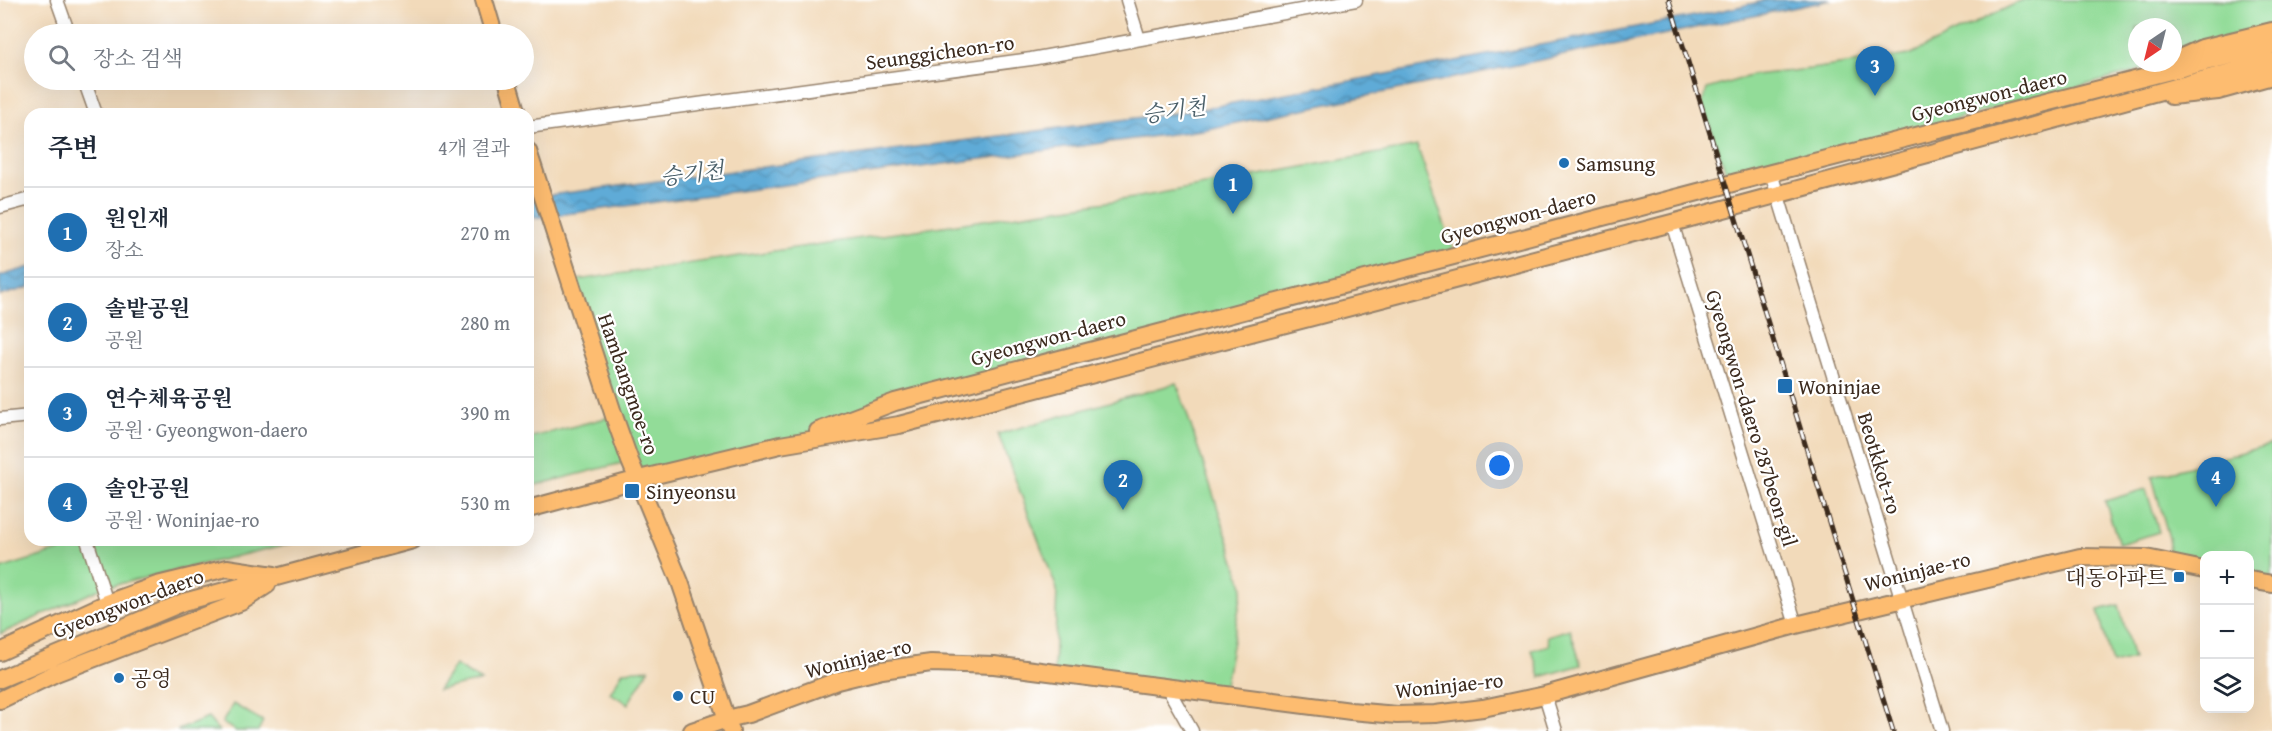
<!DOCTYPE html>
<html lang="ko">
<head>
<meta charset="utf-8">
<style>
	:root { --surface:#fff; --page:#f2f2f3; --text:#1f2937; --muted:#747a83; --line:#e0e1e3; --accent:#1f6fb2 }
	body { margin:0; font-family:"Gentium Book Plus","Noto Serif KR",serif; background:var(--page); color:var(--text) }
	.controls { position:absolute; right:18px; bottom:18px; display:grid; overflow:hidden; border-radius:12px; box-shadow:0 6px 24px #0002 }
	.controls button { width:54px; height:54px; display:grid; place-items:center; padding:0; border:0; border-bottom:2px solid var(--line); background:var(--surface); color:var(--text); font:30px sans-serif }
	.compass { position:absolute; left:2128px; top:18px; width:54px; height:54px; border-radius:50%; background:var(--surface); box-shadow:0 6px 24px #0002; rotate:215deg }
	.you { position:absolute; left:1500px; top:466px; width:21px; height:21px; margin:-15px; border:4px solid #fff; border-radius:50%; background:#1a73e8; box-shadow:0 0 0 9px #1a73e833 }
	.badge { display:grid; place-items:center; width:39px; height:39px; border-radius:50%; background:var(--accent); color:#fff; font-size:20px; font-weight:700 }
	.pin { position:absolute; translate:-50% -50px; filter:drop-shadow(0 2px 3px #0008) }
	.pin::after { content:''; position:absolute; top:32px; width:21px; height:18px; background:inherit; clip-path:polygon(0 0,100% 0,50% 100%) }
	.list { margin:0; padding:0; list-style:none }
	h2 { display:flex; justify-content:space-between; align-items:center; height:78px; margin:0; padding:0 24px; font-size:26px }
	h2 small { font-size:20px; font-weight:400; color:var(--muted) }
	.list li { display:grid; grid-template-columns:39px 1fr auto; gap:18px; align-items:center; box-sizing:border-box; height:90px; padding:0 24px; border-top:2px solid var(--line) }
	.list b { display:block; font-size:22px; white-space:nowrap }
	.list p { margin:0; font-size:20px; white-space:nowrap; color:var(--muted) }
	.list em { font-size:20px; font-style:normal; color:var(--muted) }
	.icon { flex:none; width:33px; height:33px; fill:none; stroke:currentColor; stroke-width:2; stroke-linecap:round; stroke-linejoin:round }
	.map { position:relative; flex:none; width:2272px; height:731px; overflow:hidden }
	.search { position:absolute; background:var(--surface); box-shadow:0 6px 24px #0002; left:24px; top:24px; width:510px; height:66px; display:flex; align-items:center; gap:15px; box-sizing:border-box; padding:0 21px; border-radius:33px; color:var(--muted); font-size:22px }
	.panel { position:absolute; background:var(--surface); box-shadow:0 6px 24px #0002; left:24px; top:108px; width:510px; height:438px; border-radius:18px }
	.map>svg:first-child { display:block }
	.green { fill:#92dc98; stroke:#66835b; stroke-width:1.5 }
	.water { fill:url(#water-waves); stroke:#4c6a7a; stroke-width:1.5 }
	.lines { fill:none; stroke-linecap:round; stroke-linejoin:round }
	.minor-casing { stroke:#96826c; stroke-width:15 }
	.major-casing { stroke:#96826c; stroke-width:20 }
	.minor { stroke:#fff; stroke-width:12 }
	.major { stroke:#fdbc70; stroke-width:16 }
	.rail-casing { stroke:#3b2a1e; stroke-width:5 }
	.rail { stroke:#fff; stroke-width:3; stroke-dasharray:9; stroke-linecap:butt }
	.poi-dot { fill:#1f6fb2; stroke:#fff; stroke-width:2 }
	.labels { text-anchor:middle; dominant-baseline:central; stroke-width:4.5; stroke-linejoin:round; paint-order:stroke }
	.street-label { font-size:21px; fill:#3b2a1e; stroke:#fff }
	.poi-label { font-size:21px; fill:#3b2a1e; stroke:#fff; text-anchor:start }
	.water-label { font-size:22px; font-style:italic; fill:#495e68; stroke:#fff }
</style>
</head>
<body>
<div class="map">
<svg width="2272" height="731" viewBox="0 0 2272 731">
	<defs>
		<pattern id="water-waves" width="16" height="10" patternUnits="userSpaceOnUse" patternTransform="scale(1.5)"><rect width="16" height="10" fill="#5eabd7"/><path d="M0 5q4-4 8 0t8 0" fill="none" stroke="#4f8bae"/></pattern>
	</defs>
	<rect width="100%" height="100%" fill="#fff"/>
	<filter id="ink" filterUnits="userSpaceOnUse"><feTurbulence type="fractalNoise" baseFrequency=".0167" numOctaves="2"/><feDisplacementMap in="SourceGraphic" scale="12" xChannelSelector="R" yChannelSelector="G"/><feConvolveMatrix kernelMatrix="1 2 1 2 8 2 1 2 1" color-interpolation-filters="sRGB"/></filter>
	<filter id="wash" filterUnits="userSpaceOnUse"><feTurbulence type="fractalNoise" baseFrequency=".008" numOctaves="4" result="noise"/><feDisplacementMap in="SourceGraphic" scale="24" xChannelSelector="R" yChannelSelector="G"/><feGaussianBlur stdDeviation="1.35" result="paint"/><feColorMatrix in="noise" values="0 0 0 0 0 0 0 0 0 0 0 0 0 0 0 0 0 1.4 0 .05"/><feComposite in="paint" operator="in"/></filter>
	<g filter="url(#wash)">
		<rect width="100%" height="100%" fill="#f2daba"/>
		<path class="green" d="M2023,0H2272V24L2173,53V27H2137V63H2153L2135,72L1728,178L1702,103L1707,89L1753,75L1811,69L1909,55Z
			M1417,146L1455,255L895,402L780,445L639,479L570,281L1134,198Z
			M1177,383L1243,586L1223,695L1054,672L1057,589L998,434Z
			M614,416L630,461L528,487V438Z
			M2272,444V584L2250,580V556H2204V570L2168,563L2169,538L2152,477Z
			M2146,489L2159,532L2119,544L2105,501Z
			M87,540H305L102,588L0,634V569L87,542Z
			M2119,605L2133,659L2112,664L2098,610Z
			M1570,629L1581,665L1540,677L1532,650L1549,645L1547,636Z
			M455,665L481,681L438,690Z
			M649,669L628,704L610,693L623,671Z
			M233,704L263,721L258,731H236L222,723Z
			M208,718L219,731H178V730Z"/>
		<path class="water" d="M1767,0H1831L1202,130L528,219V198L1196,110L1720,11Z
			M30,267V287L0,296V276Z"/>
	</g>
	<g filter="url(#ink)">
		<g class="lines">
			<g class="minor-casing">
				<path id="minor" d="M57,0L69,34
					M1127,0L1139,39
					M84,80L96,114
					M528,127L1031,59L1356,0
					M1771,173L1942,731
					M0,207L30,199
					M1672,223L1796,625
					M0,419L30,416
					M87,540L107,603
					M1167,687L1192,731
					M1545,695L1556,731"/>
			</g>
			<g class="major-casing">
				<path id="major" d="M484,0L494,34
					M2173,61L2202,48L2272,31
					M507,80L517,114
					M2171,96L2218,91L2272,76
					M528,151L614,416L630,461L680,582L731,731
					M818,431L895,402L1771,173L2272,45
					M528,509L639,479L780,445L899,425L1672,223L2272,61
					M2250,580L2272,584
					M0,652L107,603L157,585L227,568L274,575
					M0,679L184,602L413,540
					M0,700L56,673L241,602L267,585
					M692,731L727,719L748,714L837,681L882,670L931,663L994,665L1351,711L1397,715L1435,714L1483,708L1545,695L1796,625L2080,557L2146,558L2204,570"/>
			</g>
			<use href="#minor" class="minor"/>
			<use href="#major" class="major"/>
			<g class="rail-casing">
				<path id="rail" d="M1669,0L1893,731"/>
			</g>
			<use href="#rail" class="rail"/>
		</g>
	</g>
	<g class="poi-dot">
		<circle cx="1564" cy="163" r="6"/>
		<rect x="1777" y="378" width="16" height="16" rx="3"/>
		<rect x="624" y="483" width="16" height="16" rx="3"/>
		<rect x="2173" y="571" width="12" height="12" rx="3"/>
		<circle cx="119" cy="678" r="6"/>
		<circle cx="678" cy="696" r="6"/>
	</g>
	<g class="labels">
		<g class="street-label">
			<text transform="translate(940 52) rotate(-8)">Seunggicheon-ro</text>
			<text transform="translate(1989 95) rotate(-14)">Gyeongwon-daero</text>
			<text transform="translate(1518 216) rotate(-15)">Gyeongwon-daero</text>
			<text transform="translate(1048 338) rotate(-15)">Gyeongwon-daero</text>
			<text transform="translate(629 384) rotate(71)">Hambangmoe-ro</text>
			<text transform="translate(1752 418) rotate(73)">Gyeongwon-daero 287beon-gil</text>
			<text transform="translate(1880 463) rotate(73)">Beotkkot-ro</text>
			<text transform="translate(1917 571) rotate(-14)">Woninjae-ro</text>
			<text transform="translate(128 603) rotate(-21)">Gyeongwon-daero</text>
			<text transform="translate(858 658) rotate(-14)">Woninjae-ro</text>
			<text transform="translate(1449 685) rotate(-6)">Woninjae-ro</text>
		</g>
		<g class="poi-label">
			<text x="1576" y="163">Samsung</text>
			<text x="1798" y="386">Woninjae</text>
			<text x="646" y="491">Sinyeonsu</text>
			<text x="2167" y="577" text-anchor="end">대동아파트</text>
			<text x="131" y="678">공영</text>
			<text x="690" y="696">CU</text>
		</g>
		<g class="water-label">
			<text transform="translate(1174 110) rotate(-8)">승기천</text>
			<text transform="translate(692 173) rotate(-7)">승기천</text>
		</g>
	</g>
</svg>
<div class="controls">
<button>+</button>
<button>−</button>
<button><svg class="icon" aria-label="layers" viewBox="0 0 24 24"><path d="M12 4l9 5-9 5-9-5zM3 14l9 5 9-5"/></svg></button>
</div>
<svg class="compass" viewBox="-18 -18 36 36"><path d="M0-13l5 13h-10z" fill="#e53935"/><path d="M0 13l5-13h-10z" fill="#747a83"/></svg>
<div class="you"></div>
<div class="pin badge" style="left:1233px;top:214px">1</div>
<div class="pin badge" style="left:1123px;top:510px">2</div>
<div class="pin badge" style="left:1875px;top:96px">3</div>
<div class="pin badge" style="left:2216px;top:507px">4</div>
<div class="search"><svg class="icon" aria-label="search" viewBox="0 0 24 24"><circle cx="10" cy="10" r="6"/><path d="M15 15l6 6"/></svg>장소 검색</div>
<section class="panel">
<h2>주변<small>4개 결과</small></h2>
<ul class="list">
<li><span class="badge">1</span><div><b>원인재</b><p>장소</p></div><em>270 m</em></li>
<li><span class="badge">2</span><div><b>솔밭공원</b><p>공원</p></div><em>280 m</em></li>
<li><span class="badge">3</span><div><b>연수체육공원</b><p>공원 · Gyeongwon-daero</p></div><em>390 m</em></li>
<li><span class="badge">4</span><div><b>솔안공원</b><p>공원 · Woninjae-ro</p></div><em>530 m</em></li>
</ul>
</section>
</div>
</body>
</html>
